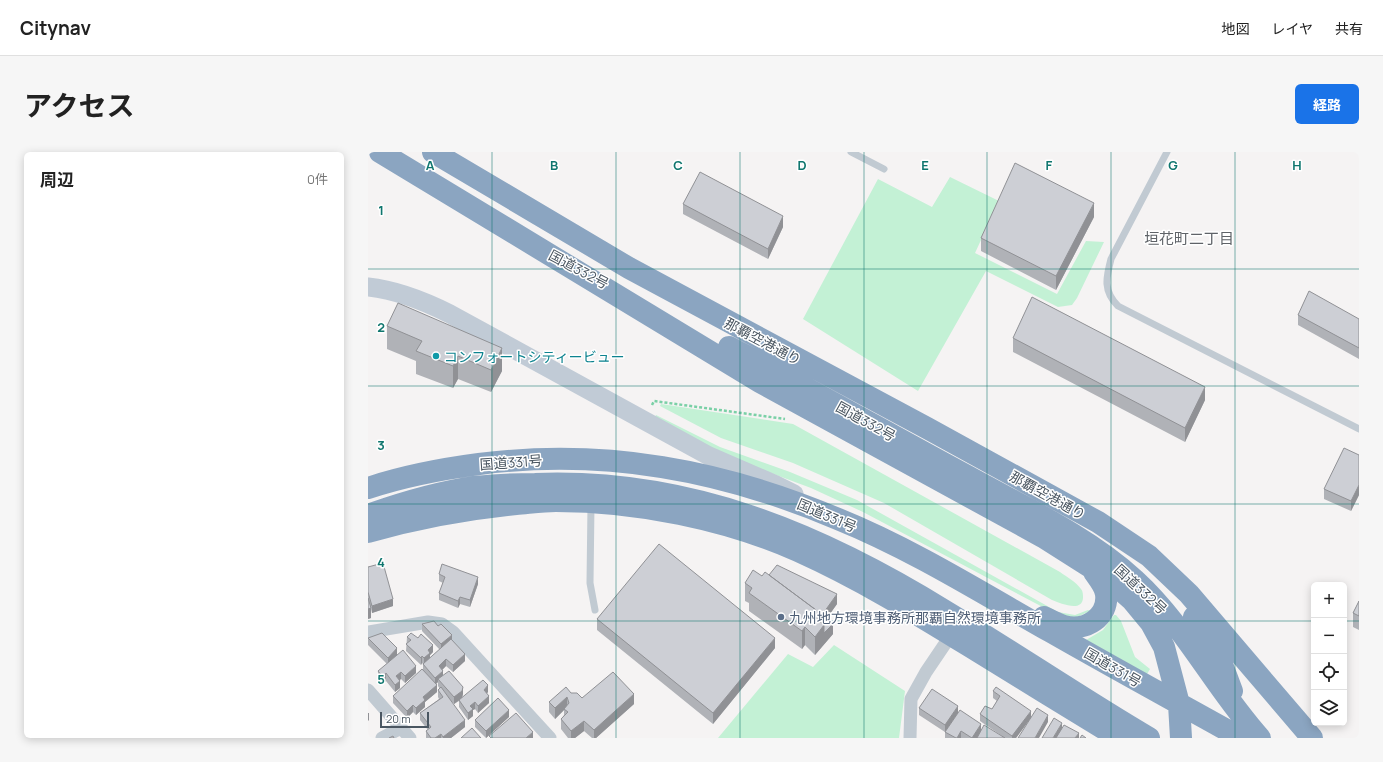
<!DOCTYPE html>
<html lang="ja">
<head>
<meta charset="utf-8">
<style>
	:root { --surface:#fff; --page:#f6f6f6; --text:#222; --muted:#767676; --line:#e0e0e0; --accent:#1a73e8 }
	body { margin:0; font-family:Manrope,"Noto Sans JP",sans-serif; background:var(--page); color:var(--text) }
	.controls { position:absolute; right:12px; bottom:12px; display:grid; overflow:hidden; border-radius:6px; box-shadow:0 2px 10px #0003 }
	.controls button { width:36px; height:36px; display:grid; place-items:center; padding:0; border:0; border-bottom:1px solid var(--line); background:var(--surface); color:var(--text); font:20px sans-serif }
	.scale { position:absolute; left:12px; bottom:10px; width:49px; box-sizing:border-box; padding-left:4px; border:2px solid #4a5661; border-top:0; font-size:11px; line-height:14px; white-space:nowrap; color:#4a5661; -webkit-text-stroke:3px #fff; paint-order:stroke }
	.list { margin:0; padding:0; list-style:none }
	h2 { display:flex; justify-content:space-between; align-items:center; height:52px; margin:0; padding:0 16px; font-size:17px }
	h2 small { font-size:13px; font-weight:400; color:var(--muted) }
	.icon { flex:none; width:22px; height:22px; fill:none; stroke:currentColor; stroke-width:2; stroke-linecap:round; stroke-linejoin:round }
	.map { position:relative; flex:none; width:991px; height:586px; overflow:hidden; border-radius:6px }
	header { display:flex; align-items:center; gap:24px; box-sizing:border-box; height:56px; padding:0 20px; background:var(--surface); border-bottom:1px solid var(--line) }
	header strong { font-size:19px }
	nav { display:flex; gap:22px; margin-inline-start:auto; font-size:14px }
	.intro { display:flex; align-items:center; justify-content:space-between; box-sizing:border-box; height:96px; padding:0 24px }
	h1 { margin:0; font-size:28px }
	.button { padding:10px 18px; border-radius:6px; background:var(--accent); color:#fff; font-size:14px; font-weight:700 }
	main { display:flex; gap:24px; padding:0 24px }
	aside { flex:1; background:var(--surface); border-radius:6px; box-shadow:0 2px 10px #0003 }
	.map>svg:first-child { display:block }
	.green { fill:#c3f1d5 }
	.lines { fill:none; stroke-linecap:round; stroke-linejoin:round }
	.path { stroke:#7ad0a6; stroke-width:2.5; stroke-dasharray:3 2; stroke-linecap:butt }
	.lane { stroke:#c1cad2; stroke-width:7 }
	.street { stroke:#c1cad2; stroke-width:13 }
	.secondary { stroke:#c1cbd6; stroke-width:19 }
	.highway { stroke:#8ba5c1; stroke-width:22 }
	.wall { fill:#b0b2b7 }
	.shaded-wall { fill:#909195 }
	.building { fill:#cdcfd5; stroke:#909195 }
	.grid { fill:none; stroke:#0f766e; stroke-width:1; stroke-opacity:0.55 }
	.culture-dot { fill:#0f9aa8; stroke:#fff; stroke-width:1.5 }
	.service-dot { fill:#5c6f8a; stroke:#fff; stroke-width:1.5 }
	.labels { text-anchor:middle; dominant-baseline:central; stroke-width:3; stroke-linejoin:round; paint-order:stroke }
	.street-label { font-size:14px; fill:#4a5661; stroke:#fff }
	.culture-label { font-size:14px; fill:#0d838f; stroke:#fff; text-anchor:start }
	.service-label { font-size:14px; fill:#4e5e75; stroke:#fff; text-anchor:start }
	.neighbourhood-label { font-size:15px; fill:#5f6368; stroke:#fff }
	.grid-label { font-size:13px; text-anchor:middle; font-weight:bold; fill:#0f766e; stroke:#fff; stroke-width:3; stroke-linejoin:round; paint-order:stroke }
</style>
</head>
<body>
<header>
<strong>Citynav</strong>
<nav><a>地図</a><a>レイヤ</a><a>共有</a></nav>
</header>
<div class="intro"><h1>アクセス</h1><a class="button">経路</a></div>
<main>
<aside>
<h2>周辺<small>0件</small></h2>
<ul class="list">
</ul>
</aside>
<div class="map">
<svg width="991" height="586" viewBox="0 0 991 586">
	<rect width="100%" height="100%" fill="#f5f3f3"/>
	<path class="green" d="M582,25L631,49L607,101L689,142L718,89L736,90L709,146L704,153L690,155L618,119L550,239L435,167L510,27L564,55Z
		M293,252L425,272L692,420C699,425 708,430 713,437C715,439 715,443 715,446C714,461 692,451 684,448L516,351L425,311L353,286L292,254Z
		M288,263L352,295L422,320L489,348L690,460L707,463L720,458L722,459L707,466L686,461L495,360L443,336L363,306L287,265Z
		M746,463H748L753,469L767,505L782,517L779,522L718,488L735,478Z
		M466,493L537,539L531,586H350L420,502L445,515Z"/>
	<g class="lines">
		<path class="path" d="M284,253L286,249L417,267"/>
		<path class="lane" d="M483,0L516,17
			M799,0L743,107C738,126 735,139 750,154L991,277
			M223,353L222,431L227,458"/>
		<path class="street" d="M0,480L60,470L74,472L85,480L182,586
			M0,538L42,586
			M14,586L33,576
			M542,586L543,547L558,520L583,483"/>
		<path class="secondary" d="M0,135C29,138 56,149 82,162L341,304L408,333L426,342"/>
		<path class="highway" d="M12,0L392,230L675,385L738,425L764,448L783,471L796,495L811,552L813,586
			M65,0L261,116L559,276L730,370L781,404L821,442L944,586
			M361,195C442,237 521,282 601,325C657,356 719,384 767,428C817,474 847,536 892,586
			M0,336C36,324 73,317 111,312C237,296 354,318 470,367C544,397 614,441 683,480C746,516 810,551 873,586
			M0,363C34,351 71,340 107,335C127,333 147,332 167,332C320,326 451,381 579,460C647,501 713,546 781,586
			M0,380C48,366 97,357 148,352C161,351 175,349 188,349C268,349 358,367 430,399C490,426 546,460 601,494C651,525 701,555 751,586
			M676,465C682,468 689,472 696,474C717,480 741,465 738,442C737,434 731,427 726,420
			M826,465L852,507L864,539"/>
	</g>
	<path class="wall" d="M315,52L415,75L400,107L315,62Z
		M726,65L688,138L613,99V86Z
		M930,163L991,167V207L930,173Z
		M19,174L134,219L123,240L90,227L85,236L48,222V209L19,197Z
		M645,186L837,248L817,290L645,200Z
		M991,303V343L983,359L956,347V337Z
		M0,415L25,454L4,461L3,457V466L0,467Z
		M71,422L110,432L102,455L92,452L90,456L71,448V441L75,431L71,429Z
		M401,423L469,452L459,466L465,482L447,503L437,493L434,497L381,459V451L377,449V431L394,424Z
		M991,449V478L985,475V461Z
		M229,467L407,496L345,572L229,478Z
		M54,472L84,488L97,509L85,520L78,514L74,518L75,523L95,542L94,545L120,540L119,541L121,551L110,561L107,557L105,558V564L100,568L91,555V549L86,552L83,549L97,575L83,586H58V579L60,578L52,568V561L71,547L70,545V538L72,537L70,534V530L68,532L69,540L57,550V555L48,563L45,560L39,566L25,551V544L55,518V512L54,511L53,513L38,499L39,485L65,500L62,503V506L72,498L54,479Z
		M0,486L29,503L48,521L37,531L33,527L31,528L32,536L27,540L18,529L15,532L10,526V519L19,512L0,493Z
		M625,539L663,565L680,570L661,568L648,586H577V580L613,578L634,584L612,569V562L624,557L629,549L625,546Z
		M203,541L214,546L266,552L228,586H224L216,579L207,586H200L193,577V567L196,563V558L187,567L181,560V550Z
		M551,556L590,561L577,580L551,563Z
		M141,565L118,586L107,575V568Z"/>
	<path class="shaded-wall" d="M726,51V65L688,138V124Z
		M415,64V75L400,107V97Z
		M134,196V219L123,240V218Z
		M90,204V227L85,236V214Z
		M837,235V248L817,290V276Z
		M991,333V343L983,359V349Z
		M110,425V432L102,455V448Z
		M469,442V452L454,473V463Z
		M92,445V452L90,456V449Z
		M25,447V454L4,461V454Z
		M3,456V466L0,467V457Z
		M448,458V473L445,463Z
		M465,472V482L447,503V485L456,473Z
		M437,475V493L434,497V479Z
		M84,483V490L73,499V492Z
		M407,486V496L345,572V561Z
		M65,493V500L62,503V508L56,513V506L60,498Z
		M29,496V503L20,513V506Z
		M97,502V509L85,520V513Z
		M54,504V511L53,513V506Z
		M78,507V514L71,521V514Z
		M48,514V521L37,531V524Z
		M75,519V526L70,527V530L67,533V526Z
		M33,520V527L28,531V524Z
		M18,521V529L15,532V525Z
		M32,529V536L27,540V533Z
		M69,533V540L57,550V555L48,563V556L55,545Z
		M120,533V540L116,545V538Z
		M95,535V542L94,546L86,552V545Z
		M266,542V552L228,586H226V578Z
		M121,544V551L110,561V554Z
		M199,545V555L196,557V558L187,567V556Z
		M107,550V557L105,558V564L100,568V561L102,554Z
		M45,553V560L39,566V559Z
		M590,554V561L577,580V573Z
		M141,558V565L118,586V579Z
		M663,559V566L648,586H644V584Z
		M0,561H1V568L0,569Z
		M680,563V570L671,586H667Z
		M97,568V575L83,586H75V585Z
		M216,569V579L207,586H203V579Z
		M694,571V578L689,586H685Z
		M613,572V580L609,586H604Z
		M593,579V586H589Z
		M165,580V586H158Z
		M711,581V586H707Z
		M73,582V586H67Z"/>
	<path class="building" d="M647,11L726,51L688,124L613,86Z
		M332,20L415,64L400,97L315,52Z
		M941,139L991,167V196L930,163Z
		M664,145L837,235L817,276L645,186Z
		M30,151L134,196L123,218L90,204L85,214L48,199L54,189L19,174Z
		M976,296L991,303V333L983,349L956,337Z
		M291,392L407,486L345,561L229,467Z
		M15,411L25,447L4,454L0,440V415Z
		M74,412L110,425L102,448L92,445L90,449L71,441L77,425L71,422Z
		M409,413L469,442L454,463L465,472L456,481V473L448,466V458L401,423Z
		M385,418L394,424L397,420L448,458L445,463L456,473L447,485L437,475L434,479L381,441L384,436L377,431Z
		M0,446L3,456L0,457Z
		M991,449V464L985,461Z
		M66,469L70,474L73,472L84,483L73,492L54,472Z
		M14,481L29,496L20,506L0,486Z
		M43,481L50,486L53,482L65,493L60,498L62,501L56,506L54,504L53,506L38,492L43,488L39,485Z
		M83,487L97,502L85,513L78,507L71,514L75,519L67,526L55,512Z
		M35,498L48,514L37,524L33,520L28,524L32,529L27,533L18,521L15,525L10,519Z
		M54,517L69,533L55,545L57,548L48,556L45,553L39,559L25,544Z
		M81,519L95,535L94,539L86,545L70,527Z
		M245,520L266,542L226,578L216,569L203,579L193,567L200,560L196,557L201,551L199,545L187,556L181,550L198,535L203,541H209L214,546Z
		M115,528L120,533L116,538L121,544L110,554L107,550L102,554L105,557L100,561L91,548Z
		M73,535L97,568L75,585L73,582L67,586H63L58,579L63,575L52,561L75,545L70,538Z
		M628,535L663,559L644,584L612,562L617,554L624,557L632,544L625,539Z
		M564,537L590,554L577,573L551,556Z
		M130,546L141,558L118,579L107,568Z
		M669,556L680,563L667,586H650Z
		M592,558L613,572L604,586L593,579L589,586H588L577,580Z
		M148,561L165,580L158,586H123L121,584Z
		M686,566L694,571L685,586H674Z
		M616,573L637,586H609Z
		M696,573L711,581L707,586H688Z
		M104,576L113,586H93Z
		M714,583L718,586H712Z
		M25,584L26,586H21Z"/>
	<path class="grid" d="M124,0V586M248,0V586M372,0V586M496,0V586M619,0V586M743,0V586M867,0V586M0,117H991M0,234H991M0,352H991M0,469H946M976,469H991"/>
	<circle class="culture-dot" cx="68" cy="204" r="4"/>
	<circle class="service-dot" cx="413" cy="465" r="4"/>
	<g class="labels">
		<g class="street-label">
			<text transform="translate(211 117) rotate(28)">国道332号</text>
			<text transform="translate(395 189) rotate(28)">那覇空港通り</text>
			<text transform="translate(498 269) rotate(29)">国道332号</text>
			<text transform="translate(143 310) rotate(-4)">国道331号</text>
			<text transform="translate(680 343) rotate(29)">那覇空港通り</text>
			<text transform="translate(459 363) rotate(23)">国道331号</text>
			<text transform="translate(773 437) rotate(43)">国道332号</text>
			<text transform="translate(745 515) rotate(30)">国道331号</text>
		</g>
		<g class="culture-label">
			<text x="76" y="204">コンフォートシティービュー</text>
		</g>
		<g class="service-label">
			<text x="421" y="465">九州地方環境事務所那覇自然環境事務所</text>
		</g>
		<g class="neighbourhood-label">
			<text x="821" y="86">垣花町二丁目</text>
		</g>
	</g>
	<g class="grid-label">
		<text x="62" y="18">A</text>
		<text x="186" y="18">B</text>
		<text x="310" y="18">C</text>
		<text x="434" y="18">D</text>
		<text x="557" y="18">E</text>
		<text x="681" y="18">F</text>
		<text x="805" y="18">G</text>
		<text x="929" y="18">H</text>
		<text x="13" y="63">1</text>
		<text x="13" y="180">2</text>
		<text x="13" y="298">3</text>
		<text x="13" y="415">4</text>
		<text x="13" y="532">5</text>
	</g>
</svg>
<div class="controls">
<button>+</button>
<button>−</button>
<button><svg class="icon" aria-label="locate" viewBox="0 0 24 24"><circle cx="12" cy="12" r="6"/><path d="M12 2v4M12 18v4M2 12h4M18 12h4"/></svg></button>
<button><svg class="icon" aria-label="layers" viewBox="0 0 24 24"><path d="M12 4l9 5-9 5-9-5zM3 14l9 5 9-5"/></svg></button>
</div>
<div class="scale">20 m</div>
</div>
</main>
</body>
</html>
